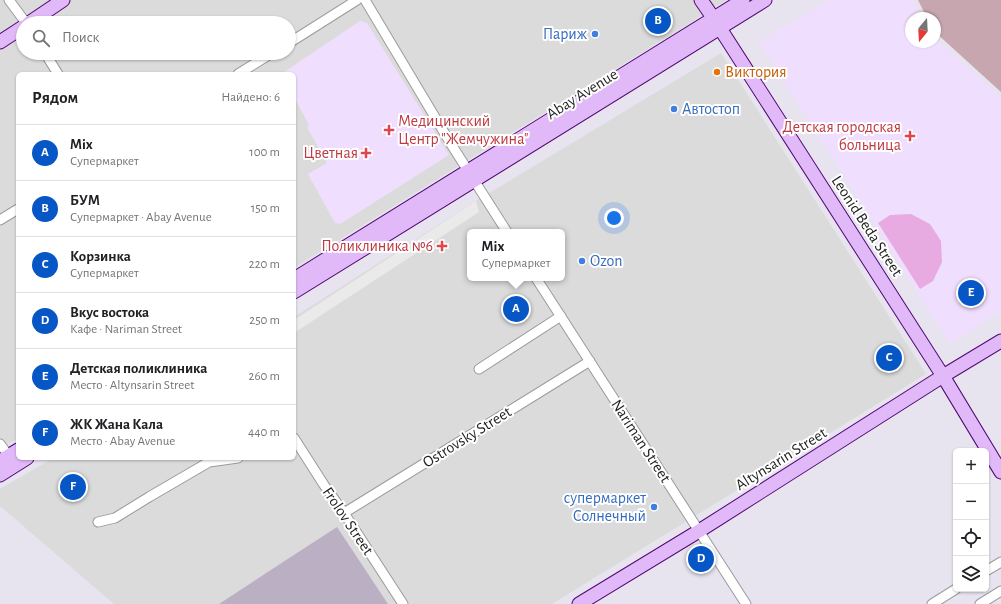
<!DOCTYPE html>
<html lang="ru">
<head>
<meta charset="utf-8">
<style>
	:root { --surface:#fff; --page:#f2f2f2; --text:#202124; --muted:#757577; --line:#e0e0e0; --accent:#0656c6 }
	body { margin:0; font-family:"Alegreya Sans",sans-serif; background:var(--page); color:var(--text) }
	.controls { position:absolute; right:12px; bottom:12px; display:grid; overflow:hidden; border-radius:6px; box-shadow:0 1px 3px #0004 }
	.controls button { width:36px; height:36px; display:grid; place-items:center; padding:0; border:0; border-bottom:1px solid var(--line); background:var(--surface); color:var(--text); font:20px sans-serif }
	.compass { position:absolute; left:905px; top:12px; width:36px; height:36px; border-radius:50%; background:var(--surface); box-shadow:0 1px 3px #0004; rotate:198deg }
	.you { position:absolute; left:614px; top:218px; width:14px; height:14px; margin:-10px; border:3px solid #fff; border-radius:50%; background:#1a73e8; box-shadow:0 0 0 6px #1a73e833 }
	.badge { display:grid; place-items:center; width:26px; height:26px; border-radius:50%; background:var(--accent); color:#fff; font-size:13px; font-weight:700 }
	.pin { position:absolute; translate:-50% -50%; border:2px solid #fff; box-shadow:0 1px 4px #0006 }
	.popup { position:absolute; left:467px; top:229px; width:98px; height:52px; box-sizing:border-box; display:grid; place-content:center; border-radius:6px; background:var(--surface); filter:drop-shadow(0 1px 3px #0005); font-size:13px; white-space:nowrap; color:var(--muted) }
	.popup b { font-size:15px; color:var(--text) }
	.popup::after { content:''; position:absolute; left:50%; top:100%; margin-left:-8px; border:8px solid transparent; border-top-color:var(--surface) }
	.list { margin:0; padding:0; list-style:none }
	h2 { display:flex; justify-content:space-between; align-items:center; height:52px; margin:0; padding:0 16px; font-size:17px }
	h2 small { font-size:13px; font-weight:400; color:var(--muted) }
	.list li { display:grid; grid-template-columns:26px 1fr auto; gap:12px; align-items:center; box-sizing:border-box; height:56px; padding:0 16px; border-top:1px solid var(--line) }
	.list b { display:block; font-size:15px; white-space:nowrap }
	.list p { margin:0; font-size:13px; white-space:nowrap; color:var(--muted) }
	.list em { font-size:13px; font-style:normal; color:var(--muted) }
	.icon { flex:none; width:22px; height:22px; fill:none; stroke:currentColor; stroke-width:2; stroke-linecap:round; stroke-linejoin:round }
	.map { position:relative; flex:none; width:1001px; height:604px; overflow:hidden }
	.search { position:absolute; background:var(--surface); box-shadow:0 1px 3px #0004; left:16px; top:16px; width:280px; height:44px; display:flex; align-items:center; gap:10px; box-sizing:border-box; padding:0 14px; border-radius:22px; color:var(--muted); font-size:15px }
	.panel { position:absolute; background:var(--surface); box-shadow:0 1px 3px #0004; left:16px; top:72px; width:280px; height:388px; border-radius:6px }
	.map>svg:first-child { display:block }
	.residential { fill:#dbdbdc; fill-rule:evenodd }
	.education { fill:#f0defe }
	.construction { fill:#bbb0c3 }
	.grass { fill:#e7abe2 }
	.cemetery { fill:#c7a6af }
	.parking { fill:#eaeaea }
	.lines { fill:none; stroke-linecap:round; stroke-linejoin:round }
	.street-casing { stroke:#9b9b9b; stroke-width:11 }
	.secondary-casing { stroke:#510872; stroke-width:15 }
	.street { stroke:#fff; stroke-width:9 }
	.secondary { stroke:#e1b9f8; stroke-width:13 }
	.shop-dot { fill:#3f7fe0; stroke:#fff; stroke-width:1.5 }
	.food-dot { fill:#e8710a; stroke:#fff; stroke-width:1.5 }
	.health-dot { fill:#e0444e; stroke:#fff; stroke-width:1.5 }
	.labels { text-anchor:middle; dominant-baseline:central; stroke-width:4; stroke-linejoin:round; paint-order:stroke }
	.shop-label { font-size:16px; fill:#366cbe; stroke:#fff; text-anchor:end }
	.food-label { font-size:16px; fill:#c56008; stroke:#fff; text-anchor:start }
	.street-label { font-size:16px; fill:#1e1e1e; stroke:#fff }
	.health-label { font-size:16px; fill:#be3a42; stroke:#fff; text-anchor:end }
</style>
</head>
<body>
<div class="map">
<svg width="1001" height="604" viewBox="0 0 1001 604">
	<rect width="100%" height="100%" fill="#e7e4ef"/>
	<path class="residential" d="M0,0H727L294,268V74H18V438L0,449ZM23,23H289V53H23Z
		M721,53L926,374L552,604H114L0,506V489L53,458H294V317L471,204ZM470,232H562V278H470Z"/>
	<path class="education" d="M828,0H912L922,18H911V42H935V38L1001,97V311L950,344L759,42Z
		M360,21L367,23L449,155L340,224L335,223L308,174L327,163L307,127L309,125L294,97V74H281Z"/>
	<path class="construction" d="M337,527L388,604H219L283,562Z"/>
	<path class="grass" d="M911,214L930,224L941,241L942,262L933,281L920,289L878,223L890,215Z"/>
	<path class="cemetery" d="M918,0H1001V92L935,32V18H927Z"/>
	<path class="parking" d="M476,201L479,212L294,333V320Z"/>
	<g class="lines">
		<g class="street-casing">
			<path id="street" d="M9,0L26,23
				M365,0L451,144L507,232
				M289,43L357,0
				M45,53L58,74
				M238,74L272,53
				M0,220L18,209
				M536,278L746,604
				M479,369L561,316
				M294,438L324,485L344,513L403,604
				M0,444L9,456
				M344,513L590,361
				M98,522L115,518L149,497L209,462L238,458
				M986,571L1001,562
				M932,604L956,589
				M980,604L1001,591"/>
		</g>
		<g class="secondary-casing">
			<path id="secondary" d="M701,0L714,19L943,376L1001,472
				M29,23L63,0
				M0,42L23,27
				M294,279L743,0
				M294,292L765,0
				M0,461L18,450
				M0,475L27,458
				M579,604L699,531L943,376L1001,341"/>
		</g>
		<use href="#street" class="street"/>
		<use href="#secondary" class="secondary"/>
	</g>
	<g class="shop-dot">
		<circle cx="595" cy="34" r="4"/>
		<circle cx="674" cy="109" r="4"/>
		<circle cx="582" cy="261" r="4"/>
		<circle cx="654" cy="507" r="4"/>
	</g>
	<circle class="food-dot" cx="717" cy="72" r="4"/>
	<g class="health-dot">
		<path d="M387 124h4v4h4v4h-4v4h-4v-4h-4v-4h4z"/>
		<path d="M908 130h4v4h4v4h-4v4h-4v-4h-4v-4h4z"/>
		<path d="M364 147h4v4h4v4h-4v4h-4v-4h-4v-4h4z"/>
		<path d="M440 240h4v4h4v4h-4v4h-4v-4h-4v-4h4z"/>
	</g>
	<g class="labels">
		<g class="shop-label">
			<text x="587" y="34">Париж</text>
			<text x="682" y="109" text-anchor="start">Автостоп</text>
			<text x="590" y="261" text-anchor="start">Ozon</text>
			<text x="646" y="498">супермаркет<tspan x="646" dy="18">Солнечный</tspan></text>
		</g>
		<g class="food-label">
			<text x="725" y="72">Виктория</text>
		</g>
		<g class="street-label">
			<text transform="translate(582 94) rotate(-32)">Abay Avenue</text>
			<text transform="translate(867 226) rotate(57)">Leonid Beda Street</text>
			<text transform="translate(467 437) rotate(-32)">Ostrovsky Street</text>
			<text transform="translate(641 441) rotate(57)">Nariman Street</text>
			<text transform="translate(781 459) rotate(-32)">Altynsarin Street</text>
			<text transform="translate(348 521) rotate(56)">Frolov Street</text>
		</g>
		<g class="health-label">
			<text x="398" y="121" text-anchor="start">Медицинский<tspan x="398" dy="18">Центр "Жемчужина"</tspan></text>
			<text x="901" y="127">Детская городская<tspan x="901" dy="18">больница</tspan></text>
			<text x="358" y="153">Цветная</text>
			<text x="433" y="246">Поликлиника №6</text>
		</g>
	</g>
</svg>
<div class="controls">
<button>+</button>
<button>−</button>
<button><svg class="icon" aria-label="locate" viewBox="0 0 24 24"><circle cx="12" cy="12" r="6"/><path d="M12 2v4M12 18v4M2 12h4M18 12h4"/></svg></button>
<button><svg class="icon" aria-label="layers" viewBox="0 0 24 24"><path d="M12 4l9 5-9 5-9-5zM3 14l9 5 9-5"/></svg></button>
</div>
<svg class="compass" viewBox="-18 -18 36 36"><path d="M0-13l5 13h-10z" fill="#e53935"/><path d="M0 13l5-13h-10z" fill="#757577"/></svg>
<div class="you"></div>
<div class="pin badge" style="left:516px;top:309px">A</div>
<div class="popup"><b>Mix</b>Супермаркет</div>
<div class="pin badge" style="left:658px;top:21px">B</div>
<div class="pin badge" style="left:889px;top:358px">C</div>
<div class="pin badge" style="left:701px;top:559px">D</div>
<div class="pin badge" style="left:971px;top:293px">E</div>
<div class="pin badge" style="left:73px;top:487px">F</div>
<div class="search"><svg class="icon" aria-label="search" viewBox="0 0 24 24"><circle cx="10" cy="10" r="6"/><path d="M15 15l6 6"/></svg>Поиск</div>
<section class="panel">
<h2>Рядом<small>Найдено: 6</small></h2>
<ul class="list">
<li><span class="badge">A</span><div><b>Mix</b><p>Супермаркет</p></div><em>100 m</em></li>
<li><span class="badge">B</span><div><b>БУМ</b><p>Супермаркет · Abay Avenue</p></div><em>150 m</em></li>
<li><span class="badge">C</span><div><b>Корзинка</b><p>Супермаркет</p></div><em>220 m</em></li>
<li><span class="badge">D</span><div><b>Вкус востока</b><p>Кафе · Nariman Street</p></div><em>250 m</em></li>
<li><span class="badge">E</span><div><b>Детская поликлиника</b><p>Место · Altynsarin Street</p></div><em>260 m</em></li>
<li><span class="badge">F</span><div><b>ЖК Жана Кала</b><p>Место · Abay Avenue</p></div><em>440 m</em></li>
</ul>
</section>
</div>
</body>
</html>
